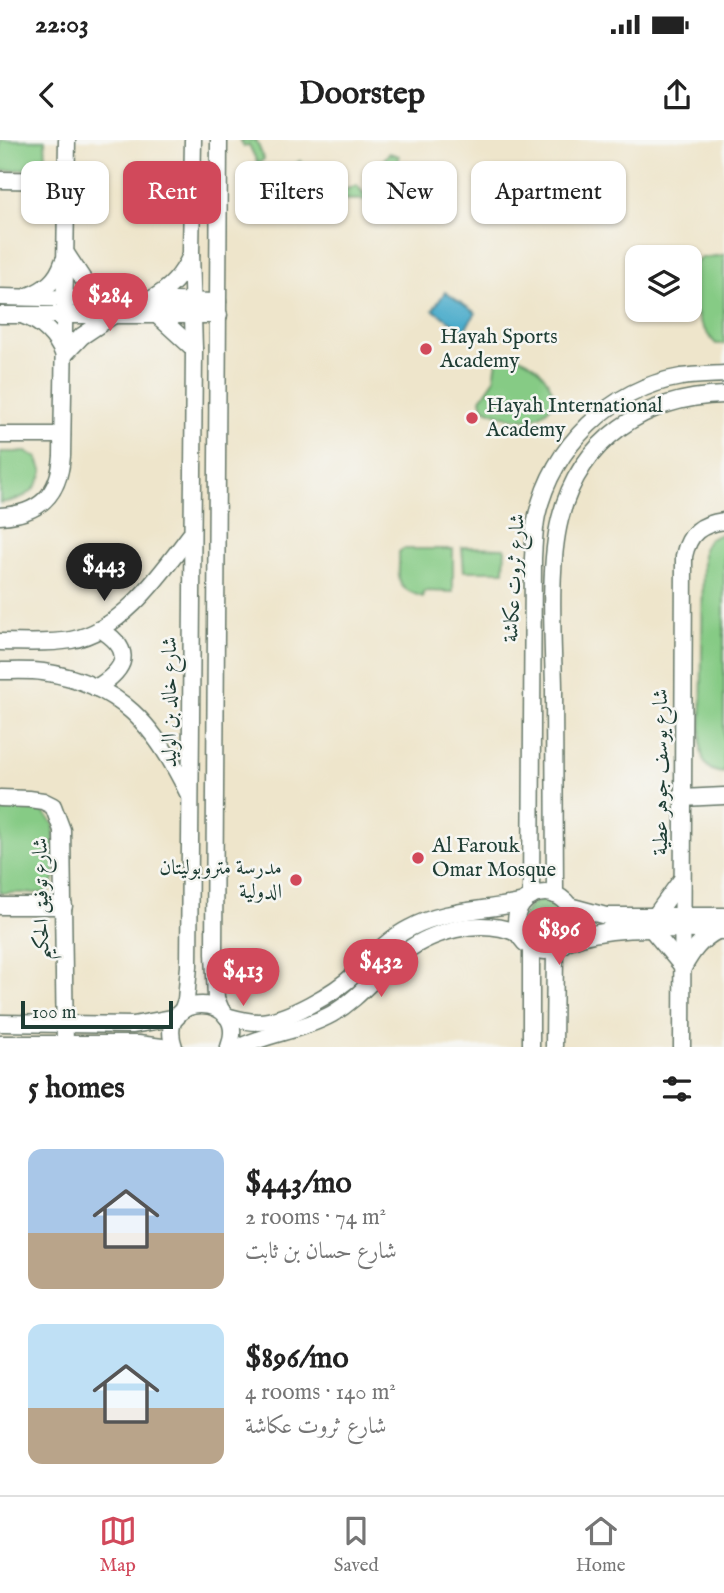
<!DOCTYPE html>
<meta charset="utf-8">
<style>
:root{--surface:#fff;--page:#f6f6f6;--text:#222;--muted:#767676;--line:#e0e0e0;--accent:#d1495b}
body{margin:0;font-family:"IM FELL English",Amiri,serif;background:var(--page);color:var(--text);height:100vh;display:flex;flex-direction:column;font-size:26px;white-space:nowrap}
*{box-sizing:border-box;margin:0}
p{font-size:23px;color:var(--muted)}
.icon{flex:none;width:38px;height:38px;fill:none;stroke:currentColor;stroke-width:2;stroke-linecap:round;stroke-linejoin:round}
.map{position:relative;height:907px;overflow:hidden}
.panel{display:flex;flex-direction:column;background:var(--surface);flex:1}
.panel>*{flex:none}
.top-card{position:absolute;left:21px;top:21px;width:682px;height:63px;display:flex;gap:14px}
.controls{position:absolute;left:625px;top:105px;display:grid;gap:14px}
.controls a{display:grid;place-items:center;width:77px;height:77px;border-radius:14px;background:var(--surface);box-shadow:0 2px 5px #0004;font-size:35px}
.scale{position:absolute;left:21px;bottom:18px;width:152px;box-sizing:border-box;padding-left:7px;border:4px solid #1f3d34;border-top:0;font-size:19px;line-height:24px;white-space:nowrap;color:#1f3d34;-webkit-text-stroke:5px #f6f6f2;paint-order:stroke}
.price{position:absolute;translate:-50% -60px;padding:0 16px;border-radius:24px;background:var(--accent);color:#fff;font-size:23px;line-height:46px;filter:drop-shadow(0 2px 4px #0008)}
.price::after{content:'';position:absolute;left:50%;top:42px;width:21px;height:16px;margin-left:-10px;background:inherit;clip-path:polygon(0 0,100% 0,50% 100%)}
.price.active{background:#222;color:#fff}
ul{padding:0;list-style:none}
li{display:flex;align-items:center;gap:21px;height:175px;padding:0 28px}
li span{display:grid;place-items:center;flex:none;width:196px;height:140px;border-radius:14px;color:#555}
li>.icon{margin-inline-start:auto}
span .icon{width:84px;height:84px;fill:#fffc;stroke-width:1}
li b{font-size:30px}
h2{display:flex;justify-content:space-between;align-items:center;height:84px;padding:0 28px;font-size:30px}
.pill{padding:0 24px;border-radius:14px;background:var(--surface);box-shadow:0 2px 5px #0004;font-size:24px;line-height:63px}
.pill.active{background:var(--accent);color:#fff}
.status{display:flex;justify-content:space-between;align-items:center;height:49px;padding:0 35px;background:var(--surface);direction:ltr}
.status svg{height:19px;fill:currentColor}
header{display:flex;justify-content:space-between;align-items:center;height:91px;padding:0 28px;background:var(--surface);font-size:32px;font-weight:700}
.tabs{display:flex;justify-content:space-around;align-items:center;height:98px;border-top:2px solid var(--line);background:var(--surface);font-size:19px;color:var(--muted)}
.tabs a{display:grid;justify-items:center;gap:4px}
.tabs .active{color:var(--accent)}
.map>svg:first-child{display:block}
.green{fill:#86cb85;stroke:#52845c;stroke-width:2}
.water{fill:#4caccb;stroke:#367480;stroke-width:2}
.lines{fill:none;stroke-linecap:round;stroke-linejoin:round}
.minor-casing{stroke:#677869;stroke-width:19}
.minor{stroke:#fff;stroke-width:16}
.poi-dot{fill:#d1495b;stroke:#f6f6f2;stroke-width:2.5}
.labels{text-anchor:middle;dominant-baseline:central;stroke-width:5;stroke-linejoin:round;paint-order:stroke}
.poi-label{font-size:21px;fill:#1f3d34;stroke:#f6f6f2;text-anchor:start}
.street-label{font-size:21px;fill:#1f3d34;stroke:#f6f6f2}
</style>
<div class="status"><b>22:03</b><svg viewBox="0 0 49 12"><path d="M0 12V9h3v3zM5 12V6h3v6zM10 12V3h3v9zM15 12V0h3v12zM26 1h20v11H26zM47 4h2v5h-2z"/></svg></div>
<header><svg class="icon" aria-label="back" viewBox="0 0 24 24"><path d="M15 5l-7 7 7 7"/></svg>Doorstep<svg class="icon" aria-label="share" viewBox="0 0 24 24"><path d="M12 15V3M7 8l5-5 5 5M5 13v7h14v-7"/></svg></header>
<div class="map">
<svg width="724" height="907" viewBox="0 0 724 907">
<rect width="100%" height="100%" fill="#f6f6f2"/>
<filter id="ink" filterUnits="userSpaceOnUse"><feTurbulence type="fractalNoise" baseFrequency=".0143" numOctaves="2"/><feDisplacementMap in="SourceGraphic" scale="14" xChannelSelector="R" yChannelSelector="G"/><feConvolveMatrix kernelMatrix="1 2 1 2 8 2 1 2 1" color-interpolation-filters="sRGB"/></filter>
<filter id="wash" filterUnits="userSpaceOnUse"><feTurbulence type="fractalNoise" baseFrequency=".00686" numOctaves="4" result="noise"/><feDisplacementMap in="SourceGraphic" scale="28" xChannelSelector="R" yChannelSelector="G"/><feGaussianBlur stdDeviation="1.57" result="paint"/><feColorMatrix in="noise" values="0 0 0 0 0 0 0 0 0 0 0 0 0 0 0 0 0 1.4 0 .05"/><feComposite in="paint" operator="in"/></filter>
<g filter="url(#wash)">
<rect width="100%" height="100%" fill="#eee5cb"/>
<g class="green">
<path d="M0,0H45L46,20L42,28L0,31Z"/>
<path d="M240,0H256L264,19L258,24L249,5L244,7Z"/>
<path d="M389,13L399,16V60L260,59C260,46 257,32 271,26C294,48 326,59 357,45L364,54L383,40L376,30Z"/>
<path d="M300,21L307,31L296,39L285,32Z"/>
<path d="M724,115V204H716C696,184 689,156 690,128L701,118Z"/>
<path d="M506,215C531,215 551,238 555,261C535,289 510,279 483,268L481,259L494,240L497,220Z"/>
<path d="M0,312H26L37,317L43,332C36,354 21,360 0,363Z"/>
<path d="M724,393V633C708,632 703,624 701,609L703,409L709,399Z"/>
<path d="M462,407L505,408L504,431H464Z"/>
<path d="M403,409H453V452L424,451L423,457C392,447 400,441 399,412Z"/>
<path d="M0,666H38L54,684L55,737L49,751L41,753H0Z"/>
<circle cx="545" cy="782" r="22"/>
</g>
<path class="water" d="M445,152L476,173L464,190L433,170Z"/>
</g>
<g filter="url(#ink)">
<g class="lines">
<g class="minor-casing">
<g id="minor">
<path d="M219,0L214,813L216,858L221,870"/>
<path d="M0,40L66,41"/>
<path d="M67,115L86,144L105,159"/>
<path d="M28,156C46,149 57,140 63,122"/>
<path d="M0,157L218,162"/>
<path d="M150,160C170,149 182,136 191,115"/>
<path d="M0,175H219"/>
<path d="M24,176C44,183 56,196 64,215L82,196L112,176"/>
<path d="M158,176L194,209"/>
<path d="M0,295H62"/>
<path d="M0,376C40,374 59,355 62,316L67,0"/>
<path d="M0,502C23,502 48,504 71,500C122,491 162,432 191,394"/>
<path d="M0,531C14,531 29,530 43,532C120,543 156,587 188,653"/>
<path d="M96,548C126,529 135,511 100,489"/>
<path d="M0,658L29,659L43,661L53,666L62,690L65,907"/>
<path d="M682,658L724,656"/>
<circle cx="545" cy="782" r="29"/>
<path d="M555,755C555,686 554,617 554,548C553,498 548,427 560,379C580,299 645,257 724,255"/>
<path d="M531,757L533,418C534,403 534,389 537,375C553,306 611,249 681,237C695,235 710,235 724,234"/>
<path d="M0,766H64"/>
<path d="M569,766L606,776H724"/>
<path d="M655,776L682,739"/>
<path d="M652,790L682,826"/>
<path d="M566,802C613,783 674,790 724,791"/>
<path d="M531,808V907"/>
<path d="M683,828C692,812 700,800 717,791"/>
<path d="M182,871L186,860L189,826L194,209L191,112L193,0"/>
<path d="M226,876C237,879 247,882 258,882C286,882 336,852 356,833C373,816 388,799 410,788C445,769 485,771 524,762"/>
<path d="M0,883L133,885L177,877"/>
<path d="M0,904H138L162,907"/>
<path d="M174,907C154,850 250,852 229,907"/>
<path d="M240,907C270,893 303,890 332,874C358,859 375,836 397,818C429,791 480,776 519,794"/>
<path d="M554,907L555,810"/>
<path d="M682,907L684,416C689,393 701,384 724,381"/>
</g>
</g>
<use href="#minor" class="minor"/>
</g>
</g>
<g class="poi-dot">
<circle cx="426" cy="209" r="7"/>
<circle cx="472" cy="278" r="7"/>
<circle cx="418" cy="718" r="7"/>
<circle cx="296" cy="740" r="7"/>
</g>
<g class="labels">
<g class="poi-label">
<text x="440" y="197">Hayah Sports<tspan x="440" dy="24">Academy</tspan></text>
<text x="486" y="266">Hayah International<tspan x="486" dy="24">Academy</tspan></text>
<text x="432" y="706">Al Farouk<tspan x="432" dy="24">Omar Mosque</tspan></text>
<text x="282" y="728" text-anchor="end">مدرسة متروبوليتان<tspan x="282" dy="24">الدولية</tspan></text>
</g>
<g class="street-label">
<text transform="translate(515 438) rotate(-87)">شارع ثروت عكاشة</text>
<text transform="translate(170 562) rotate(-90)">شارع خالد بن الوليد</text>
<text transform="translate(661 632) rotate(-90)">شارع يوسف جوهر عطية</text>
<text transform="translate(42 759) rotate(-91)">شارع توفيق الحكيم</text>
</g>
</g>
</svg>
<div class="controls">
<a><svg class="icon" aria-label="layers" viewBox="0 0 24 24"><path d="M12 4l9 5-9 5-9-5zM3 14l9 5 9-5"/></svg></a>
</div>
<div class="scale">100 m</div>
<b class="price" style="left:110px;top:193px">$284</b>
<b class="price active" style="left:104px;top:463px">$443</b>
<b class="price" style="left:559px;top:827px">$896</b>
<b class="price" style="left:381px;top:859px">$432</b>
<b class="price" style="left:243px;top:868px">$413</b>
<div class="top-card">
<a class="pill">Buy</a>
<a class="pill active">Rent</a>
<a class="pill">Filters</a>
<a class="pill">New</a>
<a class="pill">Apartment</a>
</div>
</div>
<section class="panel">
<h2>5 homes<svg class="icon" aria-label="filters" viewBox="0 0 24 24"><path d="M4 7h16M4 17h16"/><circle cx="9" cy="7" r="2"/><circle cx="15" cy="17" r="2"/></svg></h2>
<ul>
<li><span style="background:linear-gradient(#a9c7e8 60%,#b9a48a 0)"><svg class="icon" aria-label="home" viewBox="0 0 24 24"><path d="M3 11l9-7 9 7M6 9v11h12V9"/></svg></span><div><b>$443/mo</b><p>2 rooms · 74 m²</p><p>شارع حسان بن ثابت</p></div></li>
<li><span style="background:linear-gradient(#bfe0f5 60%,#b9a48a 0)"><svg class="icon" aria-label="home" viewBox="0 0 24 24"><path d="M3 11l9-7 9 7M6 9v11h12V9"/></svg></span><div><b>$896/mo</b><p>4 rooms · 140 m²</p><p>شارع ثروت عكاشة</p></div></li>
</ul>
</section>
<nav class="tabs">
<a class="active"><svg class="icon" aria-label="map" viewBox="0 0 24 24"><path d="M3 6l6-2 6 2 6-2v14l-6 2-6-2-6 2zM9 4v14M15 6v14"/></svg>Map</a>
<a><svg class="icon" aria-label="saved" viewBox="0 0 24 24"><path d="M7 4h10v16l-5-4-5 4z"/></svg>Saved</a>
<a><svg class="icon" aria-label="home" viewBox="0 0 24 24"><path d="M3 11l9-7 9 7M6 9v11h12V9"/></svg>Home</a>
</nav>
